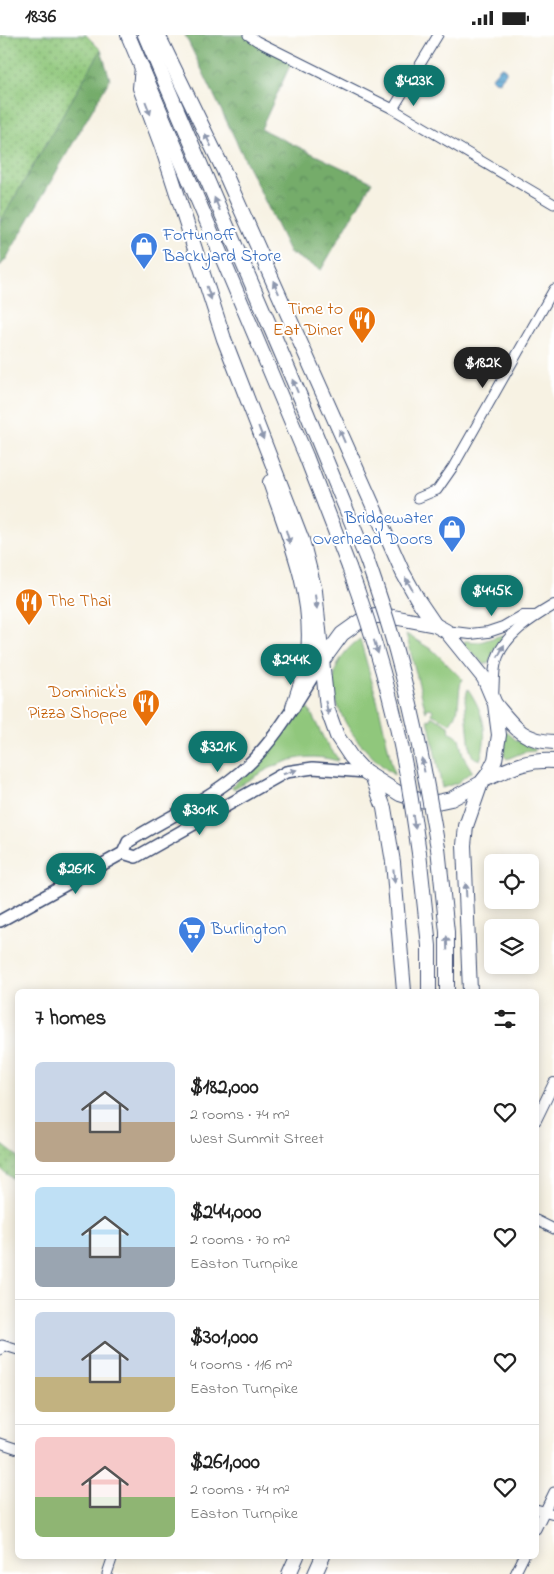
<!DOCTYPE html>
<meta charset="utf-8">
<style>
:root{--surface:#fff;--page:#f2f2f2;--text:#222;--muted:#767676;--line:#e0e0e0;--accent:#0f766e}
body{margin:0;font-family:"Indie Flower",sans-serif;background:var(--page);color:var(--text);height:100vh;display:flex;flex-direction:column;font-size:19px;white-space:nowrap}
*{box-sizing:border-box;margin:0}
p{font-size:16px;color:var(--muted)}
.icon{flex:none;width:28px;height:28px;fill:none;stroke:currentColor;stroke-width:2;stroke-linecap:round;stroke-linejoin:round}
.map{position:relative;flex:1;overflow:hidden}
.details{position:absolute;left:15px;top:954px;width:524px;height:570px;display:flex;flex-direction:column;background:var(--surface);border-radius:8px;box-shadow:0 2px 12px #0003}
.details>*{flex:none}
.fabs{position:absolute;left:484px;top:819px;display:grid;gap:10px}
.fabs a{display:grid;place-items:center;width:55px;height:55px;border-radius:8px;background:var(--surface);box-shadow:0 2px 12px #0003;font-size:25px}
.price{position:absolute;translate:-50% -42px;padding:0 11px;border-radius:18px;background:var(--accent);color:#fff;font-size:16px;line-height:32px;filter:drop-shadow(0 1px 2px #0008)}
.price::after{content:'';position:absolute;left:50%;top:30px;width:15px;height:11px;margin-left:-8px;background:inherit;clip-path:polygon(0 0,100% 0,50% 100%)}
.price.current{background:#222;color:#fff}
ul{padding:0;list-style:none}
li{display:flex;align-items:center;gap:15px;height:125px;padding:0 20px}
li+li{border-top:1px solid var(--line)}
li span{display:grid;place-items:center;flex:none;width:140px;height:100px;border-radius:8px;color:#555}
li>.icon{margin-inline-start:auto}
span .icon{width:60px;height:60px;fill:#fffc;stroke-width:1}
li b{font-size:21px}
h2{display:flex;justify-content:space-between;align-items:center;height:60px;padding:0 20px;font-size:21px}
.status{display:flex;justify-content:space-between;align-items:center;height:35px;padding:0 25px;background:var(--surface);direction:ltr}
.status svg{height:14px;fill:currentColor}
.map>svg:first-child{display:block}
.grass{fill:#90c77b;stroke:#567b6c}
.forest{fill:url(#forest-crowns);stroke:#486e64}
.park{fill:url(#park-dots);stroke:#567b6c}
.water{fill:url(#water-rules);stroke:#396896}
.lines{fill:none;stroke-linecap:round;stroke-linejoin:round}
.minor-casing{stroke:#3c4c72;stroke-width:11}
.tertiary-casing{stroke:#3c4c72;stroke-width:12}
.secondary-casing{stroke:#3c4c72;stroke-width:14}
.trunk-casing{stroke:#3c4c72;stroke-width:16}
.minor{stroke:#fff;stroke-width:9}
.tertiary{stroke:#fff;stroke-width:10}
.secondary{stroke:#fff;stroke-width:11}
.trunk{stroke:#fff;stroke-width:14}
.trunk-bridge-casing{stroke:#3c4c72;stroke-width:16;stroke-linecap:butt}
.trunk-bridge{stroke:#fff;stroke-width:14}
.oneway{fill:#8d97ae}
.labels{text-anchor:middle;dominant-baseline:central;stroke-width:4;stroke-linejoin:round;paint-order:stroke}
.shop-label{font-size:18px;fill:#366cbe;stroke:#fff;text-anchor:start}
.food-label{font-size:18px;fill:#c56008;stroke:#fff;text-anchor:end}
</style>
<div class="status"><b>18:36</b><svg viewBox="0 0 49 12"><path d="M0 12V9h3v3zM5 12V6h3v6zM10 12V3h3v9zM15 12V0h3v12zM26 1h20v11H26zM47 4h2v5h-2z"/></svg></div>
<div class="map">
<svg width="554" height="1539" viewBox="0 0 554 1539">
<defs>
<pattern id="forest-crowns" width="20" height="18" patternUnits="userSpaceOnUse" patternTransform="scale(1.25)"><rect width="20" height="18" fill="#74ac6b"/><path d="M2 6a3 3 0 1 1 6 0M12 15a3 3 0 1 1 6 0" fill="none" stroke="#5e8c5b"/></pattern>
<pattern id="park-dots" width="8" height="8" patternUnits="userSpaceOnUse" patternTransform="scale(1.25)"><rect width="8" height="8" fill="#90c77b"/><path d="M2 2h.1M6 6h.1" fill="none" stroke="#75a268" stroke-width="1.8" stroke-linecap="round"/></pattern>
<pattern id="water-rules" width="6" height="5" patternUnits="userSpaceOnUse" patternTransform="scale(1.25)"><rect width="6" height="5" fill="#57a2cf"/><path d="M0 2.5h6" fill="none" stroke="#4784ab"/></pattern>
</defs>
<rect width="100%" height="100%" fill="#fff"/>
<filter id="ink" filterUnits="userSpaceOnUse"><feTurbulence type="fractalNoise" baseFrequency=".02" numOctaves="2"/><feDisplacementMap in="SourceGraphic" scale="10" xChannelSelector="R" yChannelSelector="G"/><feConvolveMatrix kernelMatrix="1 2 1 2 8 2 1 2 1" color-interpolation-filters="sRGB"/></filter>
<filter id="wash" filterUnits="userSpaceOnUse"><feTurbulence type="fractalNoise" baseFrequency=".0096" numOctaves="4" result="noise"/><feDisplacementMap in="SourceGraphic" scale="20" xChannelSelector="R" yChannelSelector="G"/><feGaussianBlur stdDeviation="1.12" result="paint"/><feColorMatrix in="noise" values="0 0 0 0 0 0 0 0 0 0 0 0 0 0 0 0 0 1.4 0 .05"/><feComposite in="paint" operator="in"/></filter>
<g filter="url(#wash)">
<rect width="100%" height="100%" fill="#f7f2e3"/>
<g class="grass">
<path d="M406,599L434,616L462,644C457,657 461,679 452,685L451,689L432,679L433,676L431,673L427,674L426,677Z"/>
<path d="M502,600L503,602L494,614L489,628L484,629L463,609L465,606L480,607Z"/>
<path d="M360,604L379,672L394,740C353,711 302,644 360,604Z"/>
<path d="M468,654C484,678 489,698 480,725L473,722L470,715L465,664Z"/>
<path d="M304,673L309,674L324,704L338,724L337,726C295,713 267,735 233,754L231,752L261,725Z"/>
<path d="M432,681L449,691L450,698L459,703L463,721L472,736L457,748L442,753L428,684L431,685Z"/>
<path d="M507,697L516,705L535,714V716L524,717L507,724L504,721V699Z"/>
</g>
<g class="forest">
<path d="M185,0H247L293,24L261,94L372,147L321,235L290,218Z"/>
<path d="M101,15L110,44L6,224L0,231V187Z"/>
</g>
<g class="park">
<path d="M0,0H86L101,15L0,187Z"/>
<path d="M0,1108L17,1121V1147L0,1134Z"/>
</g>
<path class="water" d="M501,32H503L506,35V38L501,44L500,47L494,46L491,43Z"/>
</g>
<g filter="url(#ink)">
<g class="lines">
<g class="minor-casing">
<g id="minor">
<path d="M248,0L257,6L393,74L554,169"/>
<path d="M393,74L438,0"/>
<path d="M418,463L437,455L453,432L554,254"/>
<path d="M536,1185L554,1194"/>
<path d="M0,1315L2,1310L18,1315"/>
<path d="M0,1408L18,1414"/>
<path d="M536,1474L554,1479"/>
<path d="M536,1494L554,1457"/>
<path d="M107,1539L113,1521"/>
<path d="M515,1539L524,1521"/>
</g>
</g>
<g class="tertiary-casing">
<g id="tertiary">
<path d="M446,596L470,599L488,597L503,592L522,581H535"/>
<path d="M493,662C494,651 493,638 496,627C503,600 532,583 554,570"/>
<path d="M536,1085L554,1048"/>
</g>
</g>
<g class="secondary-casing">
<g id="secondary">
<path d="M123,818L136,822L286,737L313,733L365,737"/>
<path d="M0,886L123,818L128,807C164,784 206,766 239,738C275,708 298,664 323,625"/>
</g>
</g>
<g class="trunk-casing">
<g id="trunk">
<path d="M128,0L306,421L349,532"/>
<path d="M145,0L302,366L367,525"/>
<path d="M158,0L223,134L403,538L418,565L435,590"/>
<path d="M142,32L140,53L162,112L224,304L302,505L315,556L327,673L337,701L351,722L365,737L400,759L419,765L437,767L451,764L481,748L488,739L495,725L499,700L495,669L484,643L446,596L435,590L409,585L388,581H375L363,584L342,599L323,625"/>
<path d="M270,447C288,500 314,559 308,617C306,636 299,654 293,672"/>
<path d="M496,670C514,692 523,706 554,707"/>
<path d="M373,743L384,773L393,827L404,956"/>
<path d="M484,745C509,734 526,724 554,726"/>
<path d="M438,813L447,897V956"/>
<path d="M419,818L429,911V956"/>
<path d="M470,956L464,810L466,791L481,748"/>
<path d="M289,1539L297,1521"/>
<path d="M315,1539L323,1521"/>
</g>
</g>
<use href="#minor" class="minor"/>
<use href="#tertiary" class="tertiary"/>
<use href="#secondary" class="secondary"/>
<use href="#trunk" class="trunk"/>
<g class="trunk-bridge-casing">
<g id="trunk-bridge">
<path d="M367,525C379,559 390,592 399,627C416,688 427,750 438,813"/>
<path d="M349,532C373,598 393,666 406,735C411,762 415,790 419,818"/>
</g>
</g>
<use href="#trunk-bridge" class="trunk-bridge"/>
</g>
<defs><path id="oneway-solid" d="M-6-.8H1V-3.2L6.5 0L1 3.2V.8H-6Z" transform="scale(1.25)"/></defs>
<g class="oneway">
<use href="#oneway-solid" transform="translate(148 73) rotate(69)"/>
<use href="#oneway-solid" transform="translate(208 105) rotate(-116)"/>
<use href="#oneway-solid" transform="translate(217 169) rotate(-113)"/>
<use href="#oneway-solid" transform="translate(276 252) rotate(-114)"/>
<use href="#oneway-solid" transform="translate(209 258) rotate(71)"/>
<use href="#oneway-solid" transform="translate(295 351) rotate(-113)"/>
<use href="#oneway-solid" transform="translate(261 398) rotate(69)"/>
<use href="#oneway-solid" transform="translate(342 401) rotate(-113)"/>
<use href="#oneway-solid" transform="translate(288 502) rotate(73)"/>
<use href="#oneway-solid" transform="translate(409 549) rotate(-119)"/>
<use href="#oneway-solid" transform="translate(316 567) rotate(82)"/>
<use href="#oneway-solid" transform="translate(376 612) rotate(73)"/>
<use href="#oneway-solid" transform="translate(501 616) rotate(-62)"/>
<use href="#oneway-solid" transform="translate(327 673) rotate(77)"/>
<use href="#oneway-solid" transform="translate(423 730) rotate(-102)"/>
<use href="#oneway-solid" transform="translate(290 737) rotate(-18)"/>
<use href="#oneway-solid" transform="translate(414 787) rotate(81)"/>
<use href="#oneway-solid" transform="translate(394 841) rotate(85)"/>
<use href="#oneway-solid" transform="translate(466 855) rotate(-93)"/>
<use href="#oneway-solid" transform="translate(447 908) rotate(-92)"/>
</g>
</g>
<defs>
<g id="shop-pin" transform="scale(1.4375)"><path d="M0 17L-7.5 6A9.5 9.5 0 1 1 7.5 6Z" fill="#3f7fe0" stroke="#fff"/><path d="M-5-2.5h2.3a2.7 3.5 0 0 1 5.4 0H5L5.5 6h-11ZM-1.5-2.5h3a1.5 2.3 0 0 0-3 0Z" fill="#fff"/></g>
<g id="restaurant-pin" transform="scale(1.4375)"><path d="M0 17L-7.5 6A9.5 9.5 0 1 1 7.5 6Z" fill="#e8710a" stroke="#fff"/><path d="M-5-6h1v4h1v-4h1v4h1v-4h1v5L-1.5 .5V6h-2V.5L-5-1ZM5-6V6H3V1.5H1.5Q1.5-4 5-6Z" fill="#fff"/></g>
<g id="supermarket-pin" transform="scale(1.4375)"><path d="M0 17L-7.5 6A9.5 9.5 0 1 1 7.5 6Z" fill="#3f7fe0" stroke="#fff"/><path d="M-6-5.5h2.5l.6 2H6L4.5 2H-2.5L-4.4-4H-6ZM-1.5 3.2a1.3 1.3 0 1 0 .1 0ZM3 3.2a1.3 1.3 0 1 0 .1 0Z" fill="#fff"/></g>
</defs>
<g fill-rule="evenodd">
<use href="#shop-pin" x="144" y="211"/>
<use href="#restaurant-pin" x="362" y="285"/>
<use href="#shop-pin" x="452" y="494"/>
<use href="#restaurant-pin" x="29" y="567"/>
<use href="#restaurant-pin" x="146" y="668"/>
<use href="#supermarket-pin" x="192" y="895"/>
</g>
<g class="labels">
<g class="shop-label">
<text x="163" y="201">Fortunoff<tspan x="163" dy="21">Backyard Store</tspan></text>
<text x="433" y="484" text-anchor="end">Bridgewater<tspan x="433" dy="21">Overhead Doors</tspan></text>
<text x="211" y="895">Burlington</text>
</g>
<g class="food-label">
<text x="343" y="275">Time to<tspan x="343" dy="21">Eat Diner</tspan></text>
<text x="48" y="567" text-anchor="start">The Thai</text>
<text x="127" y="658">Dominick's<tspan x="127" dy="21">Pizza Shoppe</tspan></text>
</g>
</g>
</svg>
<div class="fabs">
<a><svg class="icon" aria-label="locate" viewBox="0 0 24 24"><circle cx="12" cy="12" r="6"/><path d="M12 2v4M12 18v4M2 12h4M18 12h4"/></svg></a>
<a><svg class="icon" aria-label="layers" viewBox="0 0 24 24"><path d="M12 4l9 5-9 5-9-5zM3 14l9 5 9-5"/></svg></a>
</div>
<b class="price" style="left:414px;top:72px">$423K</b>
<b class="price current" style="left:483px;top:354px">$182K</b>
<b class="price" style="left:492px;top:582px">$445K</b>
<b class="price" style="left:291px;top:651px">$244K</b>
<b class="price" style="left:218px;top:738px">$321K</b>
<b class="price" style="left:200px;top:801px">$301K</b>
<b class="price" style="left:76px;top:860px">$261K</b>
<section class="details">
<h2>7 homes<svg class="icon" aria-label="filters" viewBox="0 0 24 24"><path d="M4 7h16M4 17h16"/><circle cx="9" cy="7" r="2"/><circle cx="15" cy="17" r="2"/></svg></h2>
<ul>
<li><span style="background:linear-gradient(#c9d6e8 60%,#b9a48a 0)"><svg class="icon" aria-label="home" viewBox="0 0 24 24"><path d="M3 11l9-7 9 7M6 9v11h12V9"/></svg></span><div><b>$182,000</b><p>2 rooms · 74 m²</p><p>West Summit Street</p></div><svg class="icon" aria-label="heart" viewBox="0 0 24 24"><path d="M12 20l-8-8c-3-5 5-10 8-4 3-6 11-1 8 4z"/></svg></li>
<li><span style="background:linear-gradient(#bfe0f5 60%,#9aa5b1 0)"><svg class="icon" aria-label="home" viewBox="0 0 24 24"><path d="M3 11l9-7 9 7M6 9v11h12V9"/></svg></span><div><b>$244,000</b><p>2 rooms · 70 m²</p><p>Easton Turnpike</p></div><svg class="icon" aria-label="heart" viewBox="0 0 24 24"><path d="M12 20l-8-8c-3-5 5-10 8-4 3-6 11-1 8 4z"/></svg></li>
<li><span style="background:linear-gradient(#c9d6e8 65%,#c2b280 0)"><svg class="icon" aria-label="home" viewBox="0 0 24 24"><path d="M3 11l9-7 9 7M6 9v11h12V9"/></svg></span><div><b>$301,000</b><p>4 rooms · 116 m²</p><p>Easton Turnpike</p></div><svg class="icon" aria-label="heart" viewBox="0 0 24 24"><path d="M12 20l-8-8c-3-5 5-10 8-4 3-6 11-1 8 4z"/></svg></li>
<li><span style="background:linear-gradient(#f6c9c9 60%,#8fb573 0)"><svg class="icon" aria-label="home" viewBox="0 0 24 24"><path d="M3 11l9-7 9 7M6 9v11h12V9"/></svg></span><div><b>$261,000</b><p>2 rooms · 74 m²</p><p>Easton Turnpike</p></div><svg class="icon" aria-label="heart" viewBox="0 0 24 24"><path d="M12 20l-8-8c-3-5 5-10 8-4 3-6 11-1 8 4z"/></svg></li>
</ul>
</section>
</div>
